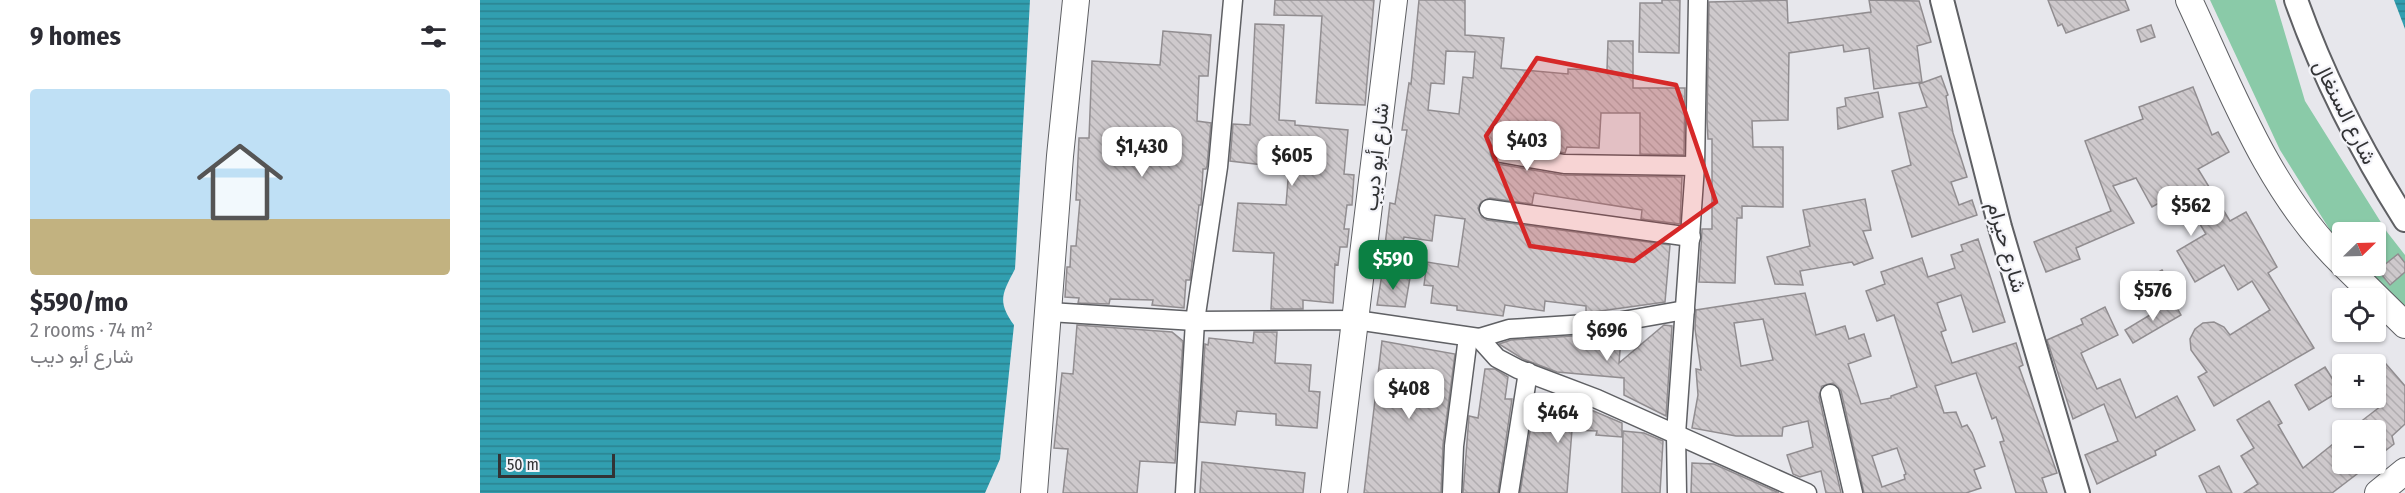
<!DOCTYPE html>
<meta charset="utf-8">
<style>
:root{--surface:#fff;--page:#f2f2f3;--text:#2b2b33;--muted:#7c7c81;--accent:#0b8043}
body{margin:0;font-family:"Fira Sans Condensed",Vazirmatn,sans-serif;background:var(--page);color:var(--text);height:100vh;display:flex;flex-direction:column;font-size:22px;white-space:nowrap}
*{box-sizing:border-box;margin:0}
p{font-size:20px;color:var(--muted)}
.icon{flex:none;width:33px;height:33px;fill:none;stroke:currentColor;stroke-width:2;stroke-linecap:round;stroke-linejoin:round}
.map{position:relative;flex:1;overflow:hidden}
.panel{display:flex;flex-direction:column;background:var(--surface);width:480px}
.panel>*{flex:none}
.needle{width:39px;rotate:67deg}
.controls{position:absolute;left:1852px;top:222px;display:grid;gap:12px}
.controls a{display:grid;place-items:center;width:54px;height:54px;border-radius:6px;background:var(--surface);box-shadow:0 2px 4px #0004;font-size:30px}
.scale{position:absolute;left:18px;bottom:15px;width:117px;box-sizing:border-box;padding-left:6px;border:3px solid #323335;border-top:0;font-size:16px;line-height:21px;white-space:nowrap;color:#323335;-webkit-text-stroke:4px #f4f4f9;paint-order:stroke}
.price{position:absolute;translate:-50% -51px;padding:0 14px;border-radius:12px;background:#fff;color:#222;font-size:20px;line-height:39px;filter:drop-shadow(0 2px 3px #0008)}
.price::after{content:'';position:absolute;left:50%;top:36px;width:18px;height:14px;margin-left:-9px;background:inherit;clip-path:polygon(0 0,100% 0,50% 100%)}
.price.selected{background:var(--accent);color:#fff}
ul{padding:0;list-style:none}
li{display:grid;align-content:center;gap:12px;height:318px;padding:0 30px}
li span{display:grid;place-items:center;height:186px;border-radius:6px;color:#555}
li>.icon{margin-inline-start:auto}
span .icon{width:108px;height:108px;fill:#fffc;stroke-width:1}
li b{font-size:26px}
h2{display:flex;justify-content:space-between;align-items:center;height:72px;padding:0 30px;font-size:26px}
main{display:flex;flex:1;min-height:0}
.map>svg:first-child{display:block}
.grass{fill:#8acaa8}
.water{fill:url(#water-rules)}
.building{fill:url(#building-back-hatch);stroke:#918d90;stroke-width:1.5;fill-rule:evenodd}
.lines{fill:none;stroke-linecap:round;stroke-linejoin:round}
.minor-casing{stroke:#5f6064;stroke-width:21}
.tertiary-casing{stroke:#5f6064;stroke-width:26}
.secondary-casing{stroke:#5f6064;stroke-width:28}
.minor{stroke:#fff;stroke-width:18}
.tertiary{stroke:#fff;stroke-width:22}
.secondary{stroke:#fff;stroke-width:26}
.marked{fill:#d62828;fill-opacity:0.2;stroke:#d62828;stroke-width:4.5;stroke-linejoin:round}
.labels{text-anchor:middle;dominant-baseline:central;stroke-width:4.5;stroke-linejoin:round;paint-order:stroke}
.street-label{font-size:21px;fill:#323335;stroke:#f4f4f9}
</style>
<main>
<section class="panel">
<h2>9 homes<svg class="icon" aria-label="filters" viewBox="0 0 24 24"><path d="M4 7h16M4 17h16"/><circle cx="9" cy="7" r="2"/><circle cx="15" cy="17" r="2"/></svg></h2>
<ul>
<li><span style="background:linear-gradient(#bfe0f5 70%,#c2b280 0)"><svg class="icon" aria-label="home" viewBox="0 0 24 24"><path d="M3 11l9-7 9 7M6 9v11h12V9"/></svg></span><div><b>$590/mo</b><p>2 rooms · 74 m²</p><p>شارع أبو ديب</p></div></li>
</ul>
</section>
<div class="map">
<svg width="1925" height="493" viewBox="0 0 1925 493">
<defs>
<pattern id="water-rules" width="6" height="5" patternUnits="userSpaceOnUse" patternTransform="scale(1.5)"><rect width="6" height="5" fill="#319fb0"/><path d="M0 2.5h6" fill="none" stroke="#2a8290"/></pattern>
<pattern id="building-back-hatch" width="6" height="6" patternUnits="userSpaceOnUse" patternTransform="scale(1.5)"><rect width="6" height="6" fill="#cec9cc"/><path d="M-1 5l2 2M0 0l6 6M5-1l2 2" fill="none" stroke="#b1adb0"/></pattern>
</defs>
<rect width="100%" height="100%" fill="#e7e7ec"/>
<path class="grass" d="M1730,0H1795L1825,101L1907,232L1925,255V313L1877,266H1896V232H1863V251L1800,150Z"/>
<g class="water">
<path d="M0,0H550L535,269C522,294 517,301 534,325L520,459L505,493H0Z"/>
<path d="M1914,0H1925V29Z"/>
</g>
<g class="building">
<path d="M795,0H894L885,105L836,103L842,16L794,15Z"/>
<path d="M939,0H985V35L1024,38L1021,68L1088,74V69L1127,70L1128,41H1153V88H1205L1204,155L1160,154V113H1121L1119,148L1087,147L1085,153L1022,142L1013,145L1010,152L1013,161L1018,164L1082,175L1202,177L1200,224L1161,219L1162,210L1054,193L1052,204L1010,198L1001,202L998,208L1002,217L1007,220L1190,245L1185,302L1106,313V306L1065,301L1064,311L1025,305L1023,316L977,310V306L951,303L953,286L944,285L947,262L978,267L985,219L955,215L952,241L924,237L922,247L905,245L910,203L915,204L927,130H922L929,83L931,84ZM966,51L995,52L993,78L983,77L979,114L948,110L951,83L964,84Z"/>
<path d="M1182,0H1200L1199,53L1159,52L1160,3H1182Z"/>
<path d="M1307,0L1308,23L1391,12L1389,0L1439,1L1451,42L1437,46L1442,82L1394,89L1389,48L1364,52L1363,45L1309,53L1308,120L1272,121L1273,147H1303V207L1262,206V218H1257L1255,283L1219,282L1222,229H1232V139H1228L1227,119L1229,2Z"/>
<path d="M1568,0H1645L1649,10L1586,33L1582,24L1578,26Z"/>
<path d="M775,24L804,25L799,120L815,121V125L868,130L864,174L874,175L872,205H867L864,229H869L867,247H860L858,265L855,264L853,303L823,300V309H791L794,253L753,251L758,203L806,205L809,168L750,161L753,124L770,125Z"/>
<path d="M1671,25L1675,37L1661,42L1657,30Z"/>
<path d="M683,31L731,35L728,76H719L717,121L731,123L727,166L726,169H723L721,205H719L710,280H706L704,308L672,305L673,300L630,299L629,304L598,303L599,298L585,297L587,267H590L591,246H596L600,200H596L599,138H609L612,61L680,65Z"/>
<path d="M1461,76L1468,95L1466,96L1473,133L1487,177L1471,182L1479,205L1492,200L1497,215L1432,237L1412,171L1431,165L1419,113L1447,107L1439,84Z"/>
<path d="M1713,87L1732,135L1738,132L1749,152L1718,169L1750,221L1766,212L1797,267L1788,273L1834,348L1734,406L1718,377L1727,372L1711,350L1710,339L1715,329L1723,323L1734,322L1744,327L1750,335L1790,310L1772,281L1758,290L1744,265L1715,282L1697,251L1726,234L1700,191L1672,207L1656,178L1633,186L1654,223L1596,248L1600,259L1566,272L1554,242L1631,211L1605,141L1663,119L1659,107Z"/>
<path d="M1398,92L1403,117L1358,129L1357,108L1366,106L1365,98Z"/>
<path d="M1385,199L1391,230L1383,231L1393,258L1374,265L1372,262L1320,271L1323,285L1295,284L1287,257L1330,246L1323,210Z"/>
<path d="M1498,239L1525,322L1493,332L1481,295L1457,303L1466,330L1461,332L1472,363L1536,343L1543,365L1539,367L1577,473L1562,478L1567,493H1536L1520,442L1524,441L1516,417L1512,419L1496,373L1455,386L1464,413L1476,412L1482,427L1487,425L1492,433L1505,466L1494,470L1501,488L1486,493H1384L1361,391L1353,383L1342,386L1339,397L1361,493H1346L1341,471L1320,477L1313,474L1307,455L1333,447L1328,421L1303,427L1302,436H1256L1212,428L1218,395L1216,369L1221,370L1215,329L1216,310L1325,293L1336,335L1365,326L1369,339L1384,334L1391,356L1368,364L1381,404L1411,398V396L1437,387L1414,315L1397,321L1386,291L1405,284L1401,272L1442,258L1448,277L1475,268L1471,255L1483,251L1481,245ZM1283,319L1293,360L1261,366L1254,323ZM1417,448L1426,474L1424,475L1425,479L1402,487L1392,456Z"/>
<path d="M1918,254L1925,263V272L1910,285L1898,270Z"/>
<path d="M1682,270L1698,297L1684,303L1671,276Z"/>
<path d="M902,274L930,278L925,307L897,305Z"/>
<path d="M1693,301L1701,315L1653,343L1645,330Z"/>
<path d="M1625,307L1638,335L1601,353L1617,389L1640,379L1656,418L1697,396L1715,430L1675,451L1676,455L1617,484L1605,455L1638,441L1624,404L1593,419L1567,340L1603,324L1601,319Z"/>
<path d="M597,325L692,332L703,341L695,463L660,461L657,493H583L588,449L574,448L582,373L593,374Z"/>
<path d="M1184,325L1192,326L1186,416L1144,395V378L1077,372L1043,359L1019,344L1031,340L1122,334V338L1141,339L1139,363Z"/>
<path d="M774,332H797L795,363L831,365L829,391L840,392L837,428L796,425V414L757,411L755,425L720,422L725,344L728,345L729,338L773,343Z"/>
<path d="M902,341L975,354L963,445L961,493H884Z"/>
<path d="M1906,364L1925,386V424L1912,436L1914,444L1896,458V430H1870L1901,406L1896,400V372Z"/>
<path d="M1845,367L1860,391L1829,410L1815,385Z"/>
<path d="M1005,369H1015L1028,377L1025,399H1032L1018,493H983L989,416L998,418Z"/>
<path d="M1055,401L1097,404L1142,423V437L1116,435L1117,431L1092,430L1087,493H1040Z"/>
<path d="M1789,401L1802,423L1798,425L1823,468L1863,436V464H1890L1852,493H1764L1778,484L1761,456L1774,448L1757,420Z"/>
<path d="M1143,431L1164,433L1183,441L1180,493H1142Z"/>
<path d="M722,462L825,473L823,493H720Z"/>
<path d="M1212,463L1234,464L1299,493H1211Z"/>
<path d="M1739,466L1752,493H1727L1719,476Z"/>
</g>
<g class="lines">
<g class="minor-casing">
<g id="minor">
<path d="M1021,153L1084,164L1215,166"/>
<path d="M1009,209L1211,237"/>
<path d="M569,312L715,321L876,320L999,338L1017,358L1038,369L1117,399L1327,493"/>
<path d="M999,338L1029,329L1137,322L1205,310"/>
<path d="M1350,394L1373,493"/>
<path d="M705,493L715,321L738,167L753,0"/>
<path d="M972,493L974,446L988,337"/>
<path d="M1029,493L1048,372"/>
<path d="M1197,493L1196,434L1215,166L1218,0"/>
</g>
</g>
<g class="tertiary-casing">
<g id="tertiary">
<path d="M1462,0L1520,227L1598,493"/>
<path d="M1816,0C1844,79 1880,149 1925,220"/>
</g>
</g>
<g class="secondary-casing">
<g id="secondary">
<path d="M1709,0C1752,92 1789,192 1863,264"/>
<path d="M1865,266L1925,325"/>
<path d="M554,493L580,156L596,0"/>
<path d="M854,493L914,0"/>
<path d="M1898,493L1925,471"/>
</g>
</g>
<use href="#minor" class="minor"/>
<use href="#tertiary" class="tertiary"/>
<use href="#secondary" class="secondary"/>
</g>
<path class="marked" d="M1057,58L1196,85L1236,202L1154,261L1050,246L1006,136Z"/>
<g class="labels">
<g class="street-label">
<text transform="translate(1865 112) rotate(63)">شارع السنغال</text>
<text transform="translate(896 157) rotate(-84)">شارع أبو ديب</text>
<text transform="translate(1527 247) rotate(74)">شارع حيرام</text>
</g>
</g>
</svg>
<div class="controls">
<a><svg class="needle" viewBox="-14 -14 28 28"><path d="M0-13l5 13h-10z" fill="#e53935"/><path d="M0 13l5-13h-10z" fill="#7c7c81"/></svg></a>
<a><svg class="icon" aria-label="locate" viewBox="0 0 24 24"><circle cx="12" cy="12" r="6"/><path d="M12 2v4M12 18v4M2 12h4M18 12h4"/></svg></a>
<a>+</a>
<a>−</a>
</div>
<div class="scale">50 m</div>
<b class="price" style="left:1047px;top:172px">$403</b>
<b class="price" style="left:662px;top:178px">$1,430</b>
<b class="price" style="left:812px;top:187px">$605</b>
<b class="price" style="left:1711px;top:237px">$562</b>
<b class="price selected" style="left:913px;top:291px">$590</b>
<b class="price" style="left:1673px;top:322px">$576</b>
<b class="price" style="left:1127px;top:362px">$696</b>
<b class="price" style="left:929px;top:420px">$408</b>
<b class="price" style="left:1078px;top:444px">$464</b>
</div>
</main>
